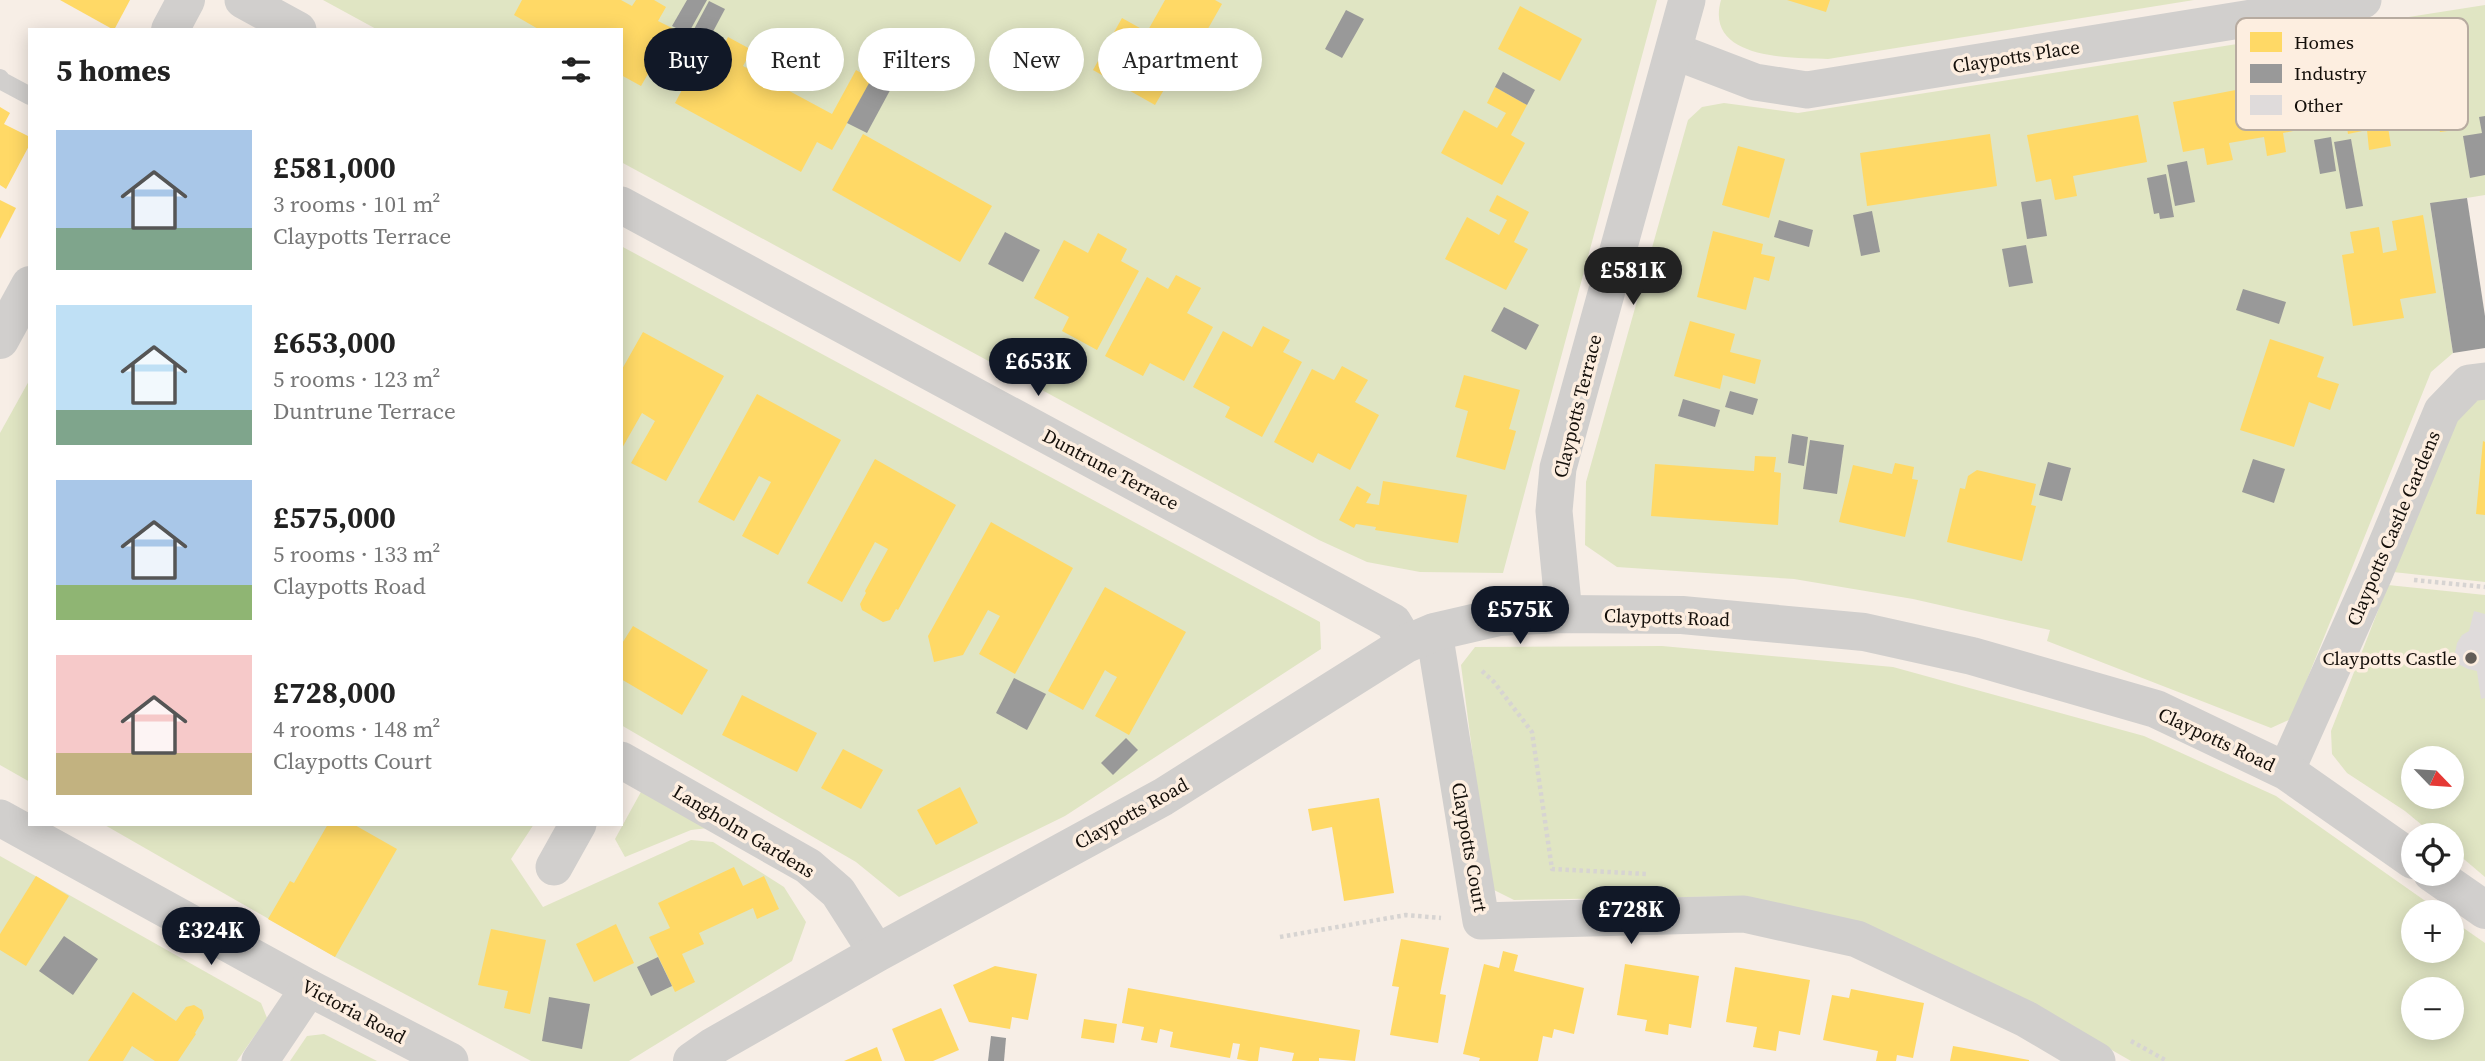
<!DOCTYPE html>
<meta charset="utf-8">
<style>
:root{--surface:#fff;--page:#f2f2f2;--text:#222;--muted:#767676;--accent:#111827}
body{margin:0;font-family:"Source Serif 4",serif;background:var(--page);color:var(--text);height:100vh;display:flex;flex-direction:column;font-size:26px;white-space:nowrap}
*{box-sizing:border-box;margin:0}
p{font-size:23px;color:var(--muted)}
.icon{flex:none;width:38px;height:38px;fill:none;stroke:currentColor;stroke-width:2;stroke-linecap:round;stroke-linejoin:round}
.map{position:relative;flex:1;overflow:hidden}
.sheet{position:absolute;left:28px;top:28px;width:595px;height:798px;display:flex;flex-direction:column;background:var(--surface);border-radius:0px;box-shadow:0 4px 18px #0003}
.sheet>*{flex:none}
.banner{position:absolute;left:644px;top:28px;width:665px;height:63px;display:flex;gap:14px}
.needle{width:46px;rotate:115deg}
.controls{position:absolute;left:2401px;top:746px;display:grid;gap:14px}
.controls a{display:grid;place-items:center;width:63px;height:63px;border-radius:50%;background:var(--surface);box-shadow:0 4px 18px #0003;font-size:35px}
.price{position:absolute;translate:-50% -60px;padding:0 16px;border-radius:24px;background:var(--accent);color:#fff;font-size:23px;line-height:46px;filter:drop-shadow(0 2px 4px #0008)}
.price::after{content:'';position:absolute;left:50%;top:42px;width:21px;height:16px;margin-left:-10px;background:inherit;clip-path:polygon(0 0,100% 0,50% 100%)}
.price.on{background:#222;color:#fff}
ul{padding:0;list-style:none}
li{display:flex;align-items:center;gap:21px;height:175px;padding:0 28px}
li span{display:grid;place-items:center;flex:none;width:196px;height:140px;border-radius:0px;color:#555}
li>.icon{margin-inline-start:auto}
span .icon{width:84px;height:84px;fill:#fffc;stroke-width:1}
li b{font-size:30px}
h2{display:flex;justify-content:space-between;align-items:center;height:84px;padding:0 28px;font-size:30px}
.tag{padding:0 24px;border-radius:32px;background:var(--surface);box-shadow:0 4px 18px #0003;font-size:24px;line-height:63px}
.tag.on{background:var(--accent);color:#fff}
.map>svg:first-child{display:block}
.green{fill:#e0e5c3;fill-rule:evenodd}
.homes{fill:#ffd966}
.industry{fill:#999}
.building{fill:#dfdbdb}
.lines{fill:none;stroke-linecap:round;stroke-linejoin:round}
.path{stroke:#d7d4d2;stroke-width:4.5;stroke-dasharray:3.5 3.5;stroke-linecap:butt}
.service{stroke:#d1cfcd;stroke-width:18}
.minor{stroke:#d1cfcd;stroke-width:37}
.tertiary{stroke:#d1cfcd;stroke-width:38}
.secondary{stroke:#d1cfcd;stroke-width:38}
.poi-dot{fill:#635d57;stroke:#fdeee0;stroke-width:2.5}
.labels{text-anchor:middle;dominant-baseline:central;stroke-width:7;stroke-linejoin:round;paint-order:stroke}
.street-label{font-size:19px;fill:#140f0a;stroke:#fdeee0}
.poi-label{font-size:19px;fill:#140f0a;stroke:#fdeee0;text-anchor:end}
.key{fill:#fdeee0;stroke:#b7aba0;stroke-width:2}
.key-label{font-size:19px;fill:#140f0a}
</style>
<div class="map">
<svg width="2485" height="1061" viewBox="0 0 2485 1061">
<rect width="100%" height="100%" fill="#f7eee6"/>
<g class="green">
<path d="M323,0H1657L1503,573L1420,572L1367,562L1319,540L621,162V30H378Z"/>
<path d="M1721,0H2194L1828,59C1791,58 1704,60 1721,0Z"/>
<path d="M2485,5V195L2430,204L2453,353L2431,372L2291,719L2271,728L2047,641L2050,630L1913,599L1794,579L1617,567L1585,545L1586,482L1688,120L1702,107L1724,103L1798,113Z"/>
<path d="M621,246L1320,622L1321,649L1065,816L899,897L856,862L621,725Z"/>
<path d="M30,379V782L0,765V433Z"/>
<path d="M2485,397V582L2393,572L2460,414L2477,398Z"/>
<path d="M2388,585L2485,595V877L2452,849V835H2434L2405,811L2347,773L2332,754L2331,731ZM2413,758H2452V796H2413Z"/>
<path d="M1662,646L1893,667L2144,736L2276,796L2441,912H2413V950H2452V920L2485,943V1061H2131L2033,1005L1747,896L1514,900L1490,888L1461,665L1475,647ZM2413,989H2452V1027H2413Z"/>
<path d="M642,790L708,828L691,830L625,857L615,839Z"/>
<path d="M103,824H534L511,859L543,907L691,840L713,842L784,887L806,922L792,961L629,1061H531L335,957Z"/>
<path d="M0,856L261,1003L267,1018L237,1061H0Z"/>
<path d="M324,1034L377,1061H290L307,1036Z"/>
</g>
<g class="homes">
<path d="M60,0H130L114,30Z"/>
<path d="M522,0H621L632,6L636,0H654L666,7L658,21L674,29L641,86L621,75V30H540L514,15Z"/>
<path d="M1165,0H1215L1222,4L1176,85L1169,81L1155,105L1093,70L1122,18L1147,32Z"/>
<path d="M1787,0H1830L1826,12Z"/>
<path d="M1520,6L1582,39L1560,81L1498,49Z"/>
<path d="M728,37L752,50L743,66L832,114L856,70L872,79L832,150L817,142L801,172L675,103L706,45L720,53Z"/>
<path d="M2454,68L2463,129L2440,132L2437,119L2388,127L2391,146L2369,150L2367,130L2348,134L2340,86Z"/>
<path d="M2303,77L2312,127L2283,133L2286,152L2267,156L2264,137L2229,143L2233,160L2207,165L2204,148L2183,152L2173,102Z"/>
<path d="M1495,87L1527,105L1511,135L1525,143L1502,185L1441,153L1464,110L1497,128L1506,113L1487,103Z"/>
<path d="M0,107L10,113L4,124L30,137V144L6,189L0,185Z"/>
<path d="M2138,115L2147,162L2073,176L2077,196L2055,200L2051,179L2036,182L2027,135Z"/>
<path d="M863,134L992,206L960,262L832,190Z"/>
<path d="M1990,134L1997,186L1867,206L1860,153Z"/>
<path d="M1738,146L1785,159L1769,218L1722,205Z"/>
<path d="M1497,195L1529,212L1514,242L1528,249L1506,290L1445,259L1467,217L1499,235L1507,220L1489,211Z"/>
<path d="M0,200L16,208L0,239Z"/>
<path d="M2423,215L2436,293L2400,299L2404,318L2353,326L2342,255L2354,253L2350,232L2379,227L2383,253L2397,250L2392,221Z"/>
<path d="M1713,231L1763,244L1761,254L1775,257L1769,281L1754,277L1746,310L1697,297Z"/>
<path d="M1098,233L1127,249L1121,261L1139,271L1097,350L1062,331L1069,317L1034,298L1064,240L1088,253Z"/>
<path d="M1176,275L1201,288L1187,313L1213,327L1184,381L1150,363L1143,376L1105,356L1147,277L1168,289Z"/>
<path d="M1690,321L1735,334L1730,352L1761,360L1755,384L1723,375L1720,389L1674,376Z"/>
<path d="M1263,326L1290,340L1283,352L1302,362L1262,437L1225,417L1230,407L1193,387L1223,331L1252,347Z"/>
<path d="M643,332L724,376L666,481L631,463L655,421L642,413L621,450V371Z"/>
<path d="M2270,339L2324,357L2317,377L2339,384L2330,410L2309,402L2294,447L2240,430Z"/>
<path d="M1342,366L1368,380L1355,402L1379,415L1350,470L1318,453L1313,463L1274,442L1312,369L1334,380Z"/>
<path d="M1464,375L1520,390L1509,429L1516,431L1505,470L1456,457L1468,411L1455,407Z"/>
<path d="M757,394L841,440L778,555L742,536L771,482L759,476L734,521L698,502Z"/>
<path d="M2483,441L2485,442V515L2476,514Z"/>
<path d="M1755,456L1776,457L1774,472L1781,473L1778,525L1651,516L1655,464L1754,471Z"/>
<path d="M875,459L956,505L898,610L896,609L890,620L883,622L862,610L860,604L866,593L865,591L888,549L875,542L842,602L807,583Z"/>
<path d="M1895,463L1914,467L1912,479L1918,480L1905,537L1839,522L1853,465L1892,474Z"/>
<path d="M1977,470L2036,484L2031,505L2036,506L2022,561L1947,542L1960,488L1965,489L1968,476Z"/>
<path d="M1383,481L1467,495L1458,543L1375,530L1376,527L1356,524L1354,528L1339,520L1357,486L1371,494L1366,503L1379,505Z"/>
<path d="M991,522L1073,568L1015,674L979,654L1000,616L988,610L963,655L934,662L928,636Z"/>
<path d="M1105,587L1186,632L1129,735L1095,716L1117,677L1111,674L1105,670L1083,710L1048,691Z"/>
<path d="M633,626L708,670L682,715L621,679V645Z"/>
<path d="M742,695L817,733L797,772L722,735Z"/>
<path d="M843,749L883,770L861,809L821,788Z"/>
<path d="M960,787L978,823L936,845L917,810Z"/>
<path d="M1379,798L1394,893L1344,901L1332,827L1312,831L1308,809Z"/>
<path d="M328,824H353L397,849L335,957L268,919L290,881L294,883Z"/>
<path d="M734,867L743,886L764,876L779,909L757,919L753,908L699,933L704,944L682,954L695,982L675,992L649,937L670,928L658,903Z"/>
<path d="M36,876L69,896L26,966L0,950V934Z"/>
<path d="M616,924L634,963L594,982L576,944Z"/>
<path d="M491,929L546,940L530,1014L504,1008L508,991L478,985Z"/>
<path d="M1401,939L1449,948L1440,994L1446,995L1438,1043L1390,1035L1399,987L1392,986Z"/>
<path d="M1503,951L1518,955L1514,971L1584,988L1574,1034L1554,1029L1552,1038L1543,1036L1538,1061H1479L1480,1058L1463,1054L1484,964L1499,968Z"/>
<path d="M1625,964L1699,976L1691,1028L1669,1024L1668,1035L1645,1031L1647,1020L1617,1015Z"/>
<path d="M995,966L1037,974L1028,1020L1012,1017L1010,1029L969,1022L953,985Z"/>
<path d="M1735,967L1810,980L1800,1035L1779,1031L1776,1051L1753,1047L1757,1027L1726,1022Z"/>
<path d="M1128,988L1360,1030L1355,1061L1319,1058V1061H1292L1294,1053L1260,1047L1258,1061H1249L1237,1059L1240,1044L1233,1043L1230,1058L1170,1047L1173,1032L1160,1029L1157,1043L1141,1040L1144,1027L1122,1023Z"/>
<path d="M1851,989L1924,1003L1913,1058L1897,1055L1896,1061H1876L1878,1051L1823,1040L1832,995L1849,998Z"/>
<path d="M133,992L176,1021L186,1007L194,1005L202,1010L204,1018L195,1033L196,1034L178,1061H155L132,1046L123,1061H88Z"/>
<path d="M941,1008L959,1050L933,1061H905L892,1029Z"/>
<path d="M1084,1019L1117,1024L1114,1043L1081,1038Z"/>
<path d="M1953,1046L2029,1060V1061H1950Z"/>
<path d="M877,1047L882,1061H844Z"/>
</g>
<g class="industry">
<path d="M687,0H707L688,34L672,26Z"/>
<path d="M709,1L725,9L708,41L692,33Z"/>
<path d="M1346,10L1364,19L1342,58L1325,49Z"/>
<path d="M889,47L908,57L867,133L847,123Z"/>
<path d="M1503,72L1535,90L1527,105L1495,87Z"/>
<path d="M2485,116V175L2470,178L2463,136L2482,133L2479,117Z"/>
<path d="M2331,137L2336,171L2320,174L2314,140Z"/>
<path d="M2351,139L2363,206L2346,209L2334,142Z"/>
<path d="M2187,161L2195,202L2175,206L2167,165Z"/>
<path d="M2166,174L2174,217L2160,219L2159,213L2154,214L2147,178Z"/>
<path d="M2467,198L2485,316V348L2453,353L2430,203Z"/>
<path d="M2041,199L2047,236L2027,239L2021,202Z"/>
<path d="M1872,211L1880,252L1861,256L1853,215Z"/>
<path d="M1779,220L1813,230L1809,247L1774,237Z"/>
<path d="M1005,232L1040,250L1023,282L988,264Z"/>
<path d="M2026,245L2033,283L2009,287L2002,249Z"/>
<path d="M2243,289L2286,302L2279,324L2236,310Z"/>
<path d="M1504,307L1539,325L1526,350L1491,331Z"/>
<path d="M1730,391L1758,399L1753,415L1725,407Z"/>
<path d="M1683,399L1720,410L1715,427L1678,416Z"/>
<path d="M1792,434L1808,437L1804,466L1788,463Z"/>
<path d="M1810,440L1844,445L1837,494L1803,489Z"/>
<path d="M2253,459L2285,469L2274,503L2242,492Z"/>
<path d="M2048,462L2071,468L2062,501L2039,495Z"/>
<path d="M1014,678L1046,694L1027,730L996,713Z"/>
<path d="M1126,738L1138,750L1113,775L1101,763Z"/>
<path d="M64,936L98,959L73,995L39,971Z"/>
<path d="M658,957L672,986L651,996L637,967Z"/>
<path d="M549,997L590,1004L582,1049L542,1041Z"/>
<path d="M991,1036L1006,1038L1004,1061H988Z"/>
</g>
<path class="building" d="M2474,611L2485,614V698L2481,699L2477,671L2468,669L2458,664L2455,653L2457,643L2462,635L2469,631Z"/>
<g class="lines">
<g class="path">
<path d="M2414,580L2485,587"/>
<path d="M1482,671L1494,682L1532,732L1552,869L1647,874"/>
<path d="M1280,937L1406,915L1441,918"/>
<path d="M2131,1041L2167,1061"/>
</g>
<path class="service" d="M0,78L2,81L30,96"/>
<g class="minor">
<path d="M243,0L298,30"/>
<path d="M1674,51L1755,82L1807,90L2363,0"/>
<path d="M621,205L1393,622L1406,644"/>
<path d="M1564,614L1554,511L1558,468L1687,0"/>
<path d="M1434,632L1481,921L1744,914L1857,939L2026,1019L2097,1061"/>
<path d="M621,760L808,866L838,892L877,953"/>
<path d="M2286,771L2375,572L2442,411L2469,383L2485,381"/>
<path d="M0,818L309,988L450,1061"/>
<path d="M554,867L578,824"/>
<path d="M260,1061L309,988"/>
</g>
<g class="tertiary">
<path d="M170,30L186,0"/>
<path d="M0,340L30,285"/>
</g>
<g class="secondary">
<path d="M2432,873L2485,910"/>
<path d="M692,1061L712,1047L877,953L1163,797L1406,644L1434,632L1499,617L1564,614L1682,615L1864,632L1972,656L2156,709L2286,771L2413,860"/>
</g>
</g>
<circle class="poi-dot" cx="2471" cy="658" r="7"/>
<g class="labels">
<g class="street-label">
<text transform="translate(2016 56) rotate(-9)">Claypotts Place</text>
<text transform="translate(1577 406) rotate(-76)">Claypotts Terrace</text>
<text transform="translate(1111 469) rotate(28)">Duntrune Terrace</text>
<text transform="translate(2393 528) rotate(-67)">Claypotts Castle Gardens</text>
<text transform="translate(1667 617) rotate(2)">Claypotts Road</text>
<text transform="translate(2217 739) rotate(25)">Claypotts Road</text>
<text transform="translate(1131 813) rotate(-29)">Claypotts Road</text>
<text transform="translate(744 831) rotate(31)">Langholm Gardens</text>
<text transform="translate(1470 847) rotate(80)">Claypotts Court</text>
<text transform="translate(354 1011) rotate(28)">Victoria Road</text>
</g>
<g class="poi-label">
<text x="2457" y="658">Claypotts Castle</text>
</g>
</g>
<rect x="2236" y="18" width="232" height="112" rx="10" class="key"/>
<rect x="2250" y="32" width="32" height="20" fill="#ffd966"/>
<rect x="2250" y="64" width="32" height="19" fill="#999"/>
<rect x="2250" y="95" width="32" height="20" fill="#dfdbdb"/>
<g class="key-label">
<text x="2294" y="49">Homes</text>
<text x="2294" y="80">Industry</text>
<text x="2294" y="112">Other</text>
</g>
</svg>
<div class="controls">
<a><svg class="needle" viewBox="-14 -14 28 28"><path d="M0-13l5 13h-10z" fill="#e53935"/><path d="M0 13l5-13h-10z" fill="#767676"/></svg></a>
<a><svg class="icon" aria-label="locate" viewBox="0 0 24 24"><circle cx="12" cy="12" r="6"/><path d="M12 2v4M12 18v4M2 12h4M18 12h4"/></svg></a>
<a>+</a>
<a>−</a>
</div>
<b class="price on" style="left:1633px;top:307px">£581K</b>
<b class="price" style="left:1038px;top:398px">£653K</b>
<b class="price" style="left:1520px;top:646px">£575K</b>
<b class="price" style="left:1631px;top:946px">£728K</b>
<b class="price" style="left:211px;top:967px">£324K</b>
<div class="banner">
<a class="tag on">Buy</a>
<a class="tag">Rent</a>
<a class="tag">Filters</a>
<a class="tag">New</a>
<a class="tag">Apartment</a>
</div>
<section class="sheet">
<h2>5 homes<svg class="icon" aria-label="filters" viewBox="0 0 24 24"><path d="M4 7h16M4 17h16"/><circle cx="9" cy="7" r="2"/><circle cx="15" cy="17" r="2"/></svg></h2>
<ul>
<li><span style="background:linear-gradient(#a9c7e8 70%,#7fa58c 0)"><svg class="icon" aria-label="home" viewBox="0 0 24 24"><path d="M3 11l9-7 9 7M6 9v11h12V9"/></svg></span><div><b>£581,000</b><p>3 rooms · 101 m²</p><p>Claypotts Terrace</p></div></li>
<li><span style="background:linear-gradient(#bfe0f5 75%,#7fa58c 0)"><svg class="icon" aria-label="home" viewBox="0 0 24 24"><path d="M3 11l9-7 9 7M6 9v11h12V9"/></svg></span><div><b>£653,000</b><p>5 rooms · 123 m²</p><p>Duntrune Terrace</p></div></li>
<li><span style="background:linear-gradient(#a9c7e8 75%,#8fb573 0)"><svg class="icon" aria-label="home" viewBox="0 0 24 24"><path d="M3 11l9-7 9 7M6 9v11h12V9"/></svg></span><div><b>£575,000</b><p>5 rooms · 133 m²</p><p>Claypotts Road</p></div></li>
<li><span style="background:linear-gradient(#f6c9c9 70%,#c2b280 0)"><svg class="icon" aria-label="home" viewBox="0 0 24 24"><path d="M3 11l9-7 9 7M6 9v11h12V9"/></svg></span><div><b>£728,000</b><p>4 rooms · 148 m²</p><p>Claypotts Court</p></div></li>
</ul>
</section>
</div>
